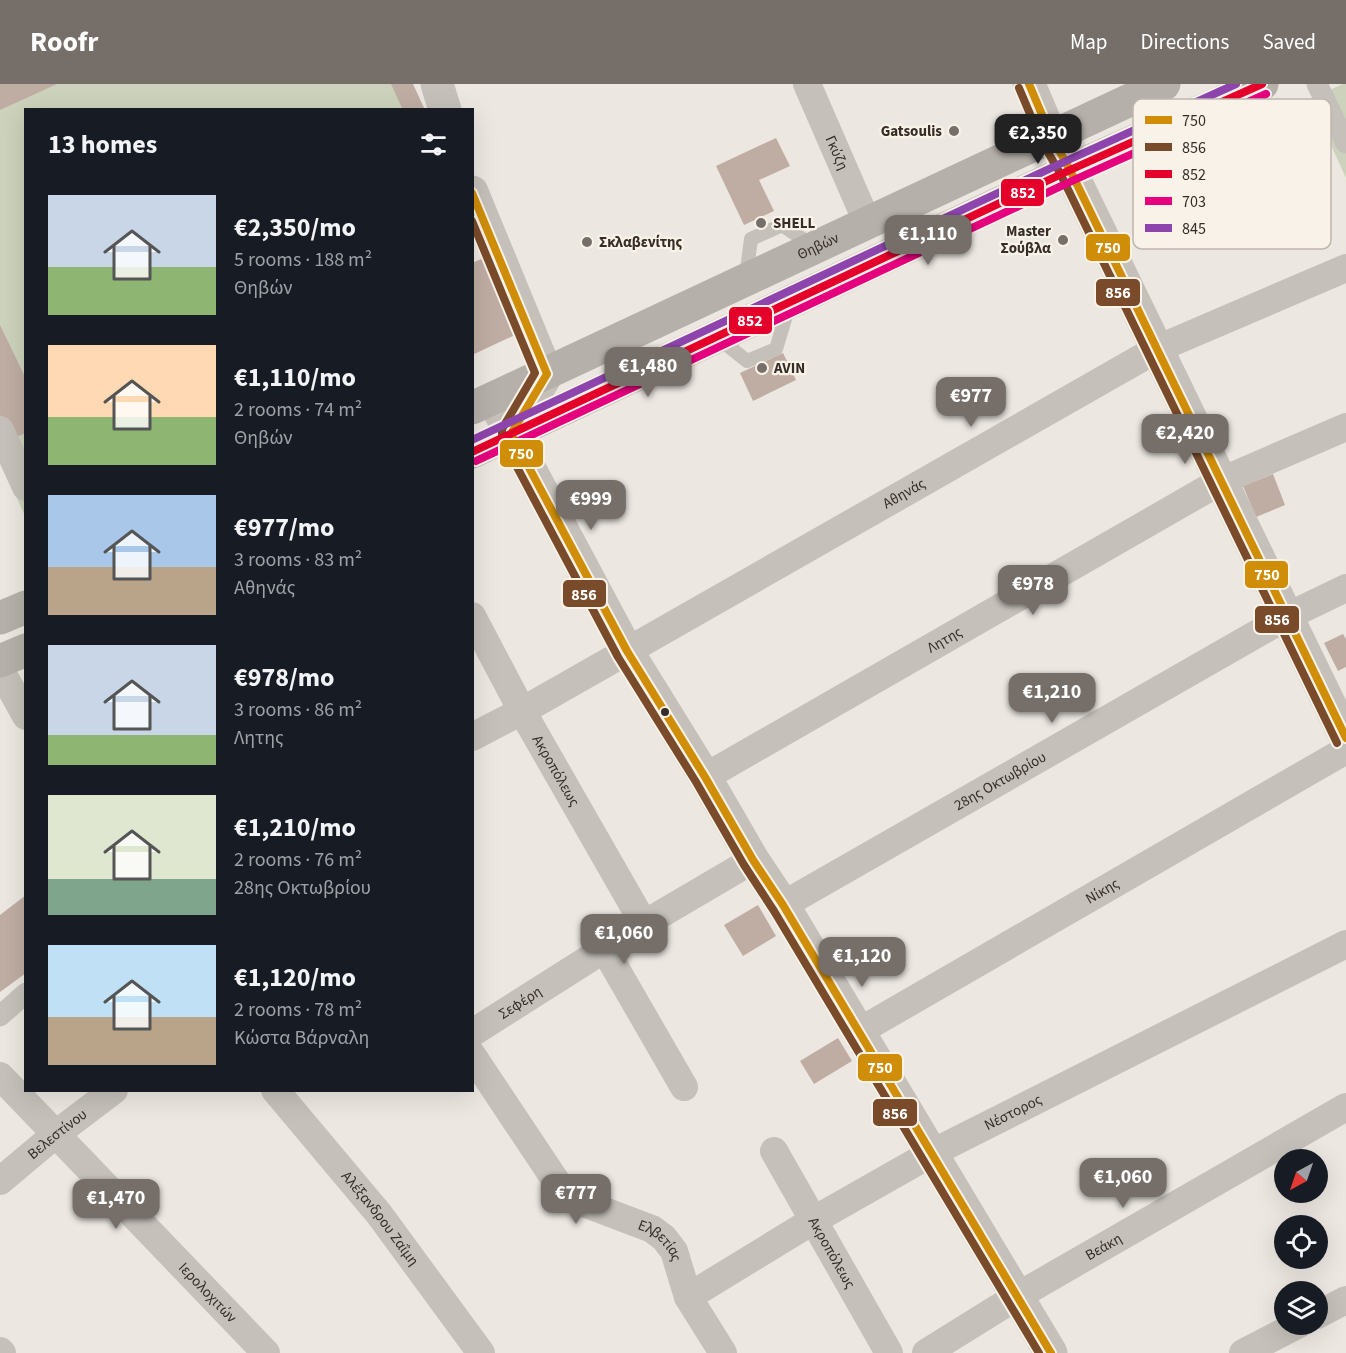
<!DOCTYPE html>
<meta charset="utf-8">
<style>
:root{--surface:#171b24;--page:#20242c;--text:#f1f3f6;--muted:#9ea1a6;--accent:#766e69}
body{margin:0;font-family:"Source Sans 3",sans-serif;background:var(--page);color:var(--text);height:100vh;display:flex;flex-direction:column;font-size:22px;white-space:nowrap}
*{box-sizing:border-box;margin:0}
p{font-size:20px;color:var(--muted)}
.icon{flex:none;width:33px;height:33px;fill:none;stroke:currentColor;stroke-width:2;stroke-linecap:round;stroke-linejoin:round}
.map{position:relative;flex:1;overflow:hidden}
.side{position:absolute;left:24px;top:24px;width:450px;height:984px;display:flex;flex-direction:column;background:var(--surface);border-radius:0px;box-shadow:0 6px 24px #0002}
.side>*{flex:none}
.needle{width:39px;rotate:220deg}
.tools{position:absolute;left:1274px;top:1065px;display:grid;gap:12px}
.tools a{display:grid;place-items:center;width:54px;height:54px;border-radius:50%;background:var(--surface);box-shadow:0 6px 24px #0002;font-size:30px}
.price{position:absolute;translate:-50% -51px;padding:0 14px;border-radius:12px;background:var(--accent);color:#fff;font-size:20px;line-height:39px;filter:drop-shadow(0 2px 3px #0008)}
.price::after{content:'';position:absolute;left:50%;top:36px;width:18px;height:14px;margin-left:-9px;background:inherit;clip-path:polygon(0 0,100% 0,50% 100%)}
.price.active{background:#222;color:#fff}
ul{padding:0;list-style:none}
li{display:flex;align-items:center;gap:18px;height:150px;padding:0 24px}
li span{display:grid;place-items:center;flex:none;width:168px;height:120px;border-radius:0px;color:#555}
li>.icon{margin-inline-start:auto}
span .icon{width:72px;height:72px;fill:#fffc;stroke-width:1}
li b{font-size:26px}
h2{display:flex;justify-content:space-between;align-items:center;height:72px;padding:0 24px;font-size:26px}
header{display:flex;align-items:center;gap:36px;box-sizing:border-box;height:84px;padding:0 30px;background:var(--accent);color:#fff}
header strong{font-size:28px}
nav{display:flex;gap:33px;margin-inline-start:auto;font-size:21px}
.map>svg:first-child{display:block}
.green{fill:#ccd2bb}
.building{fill:#bfada3}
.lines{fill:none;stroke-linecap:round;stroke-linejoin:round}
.service{stroke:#c5c0ba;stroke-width:14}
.pedestrian{stroke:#c5c0ba;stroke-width:21}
.minor{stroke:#c5c0ba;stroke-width:28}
.tertiary{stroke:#c5c0ba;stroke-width:33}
.secondary{stroke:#b6b0aa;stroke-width:33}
.bus-1-casing{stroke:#f9f2e8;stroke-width:12}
.bus-2-casing{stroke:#f9f2e8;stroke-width:12}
.bus-3-casing{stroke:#f9f2e8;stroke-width:12}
.bus-4-casing{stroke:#f9f2e8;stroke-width:12}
.bus-5-casing{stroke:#f9f2e8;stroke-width:12}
.bus-1{stroke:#d08e08;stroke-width:8}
.bus-2{stroke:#7a4b2a;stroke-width:8}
.bus-3{stroke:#e4002b;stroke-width:8}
.bus-4{stroke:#e5007d;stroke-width:8}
.bus-5{stroke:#8e44ad;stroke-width:8}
.poi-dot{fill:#766e69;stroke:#f9f2e8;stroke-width:2}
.bus-dot{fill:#362d28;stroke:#f9f2e8;stroke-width:2}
.labels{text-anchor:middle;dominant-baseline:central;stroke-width:4.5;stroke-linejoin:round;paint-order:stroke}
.poi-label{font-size:15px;font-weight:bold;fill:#362d28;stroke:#f9f2e8;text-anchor:start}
.street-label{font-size:15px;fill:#362d28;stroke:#f9f2e8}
.key{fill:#f9f2e8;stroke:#beb7ae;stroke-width:1.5}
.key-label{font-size:16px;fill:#362d28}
.line-badge{stroke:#f9f2e8;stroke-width:2}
.badge-label{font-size:16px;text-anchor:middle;font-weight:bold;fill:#fff}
</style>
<header>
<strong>Roofr</strong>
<nav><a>Map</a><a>Directions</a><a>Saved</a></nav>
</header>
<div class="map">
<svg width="1346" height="1269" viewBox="0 0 1346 1269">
<rect width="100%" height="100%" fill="#ece7e1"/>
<g class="green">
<path d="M0,0H405L417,25L26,26L25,432L0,377Z"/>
<path d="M1343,0H1346V94L1310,15Z"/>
</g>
<g class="building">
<path d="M0,0H57L0,26Z"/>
<path d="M391,0H413L425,26H403Z"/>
<path d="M776,54L790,82L759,96L774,127L744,141L716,82Z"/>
<path d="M493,170L528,245L472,271V179Z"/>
<path d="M0,241L26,295V349L11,355L0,331Z"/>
<path d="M783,269L796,296L753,317L740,289Z"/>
<path d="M1273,390L1285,421L1256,433L1243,402Z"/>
<path d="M1343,550L1346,555V583L1338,587L1324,559Z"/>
<path d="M26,811V889L0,908V831Z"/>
<path d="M758,821L776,852L743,872L724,841Z"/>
<path d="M838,954L852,977L814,1000L800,977Z"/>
</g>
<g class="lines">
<g class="service">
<path d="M746,193L751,155L782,141L813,162"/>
<path d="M717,253L747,277L776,265L789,222"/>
</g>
<g class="pedestrian">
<path d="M1317,0L1346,59"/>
<path d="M0,932L26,909"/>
</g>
<g class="minor">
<path id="s1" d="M807,0L867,138"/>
<path d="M0,346L26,403"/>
<path id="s2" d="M472,532L522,627L644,840"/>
<path d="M0,585L26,632"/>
<path id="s3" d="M472,653L522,627L1157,265L1346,184"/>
<path id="s4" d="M705,693L1221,397L1346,343"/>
<path id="s5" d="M783,821L1288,532L1346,504"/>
<path d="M605,866L684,1003"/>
<path id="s6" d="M858,948L1346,666"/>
<path id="s7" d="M472,949L644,840L753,776"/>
<path id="s8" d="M472,971L558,1100L569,1110L586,1120L652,1145L664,1154L674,1167L688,1213L723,1269"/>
<path id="s9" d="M0,992L266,1269"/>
<path id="s10" d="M275,1006L379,1130L481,1269"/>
<path id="s11" d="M774,1067L889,1269"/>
<path id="s12" d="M0,1097L56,1050L114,1006"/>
<path id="s13" d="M688,1213L814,1136L932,1069L1346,860"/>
<path d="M1317,1231L1346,1216"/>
<path d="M0,1267L2,1269"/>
<path id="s14" d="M926,1269L1016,1213L1346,1023"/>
<path d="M1243,1269L1299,1240"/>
</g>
<g class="tertiary">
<path d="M437,0L445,26"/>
<path d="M1029,0L1051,52L1070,86L1346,654"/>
<path d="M472,108L547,290L511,350"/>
<path d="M493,316L627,567L705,693L753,776L783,821L1051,1269"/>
</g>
<g class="secondary">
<path id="s15" d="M472,324L1164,0"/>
<path d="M472,368L1070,86L1262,0"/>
<path d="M0,534L26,523"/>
<path d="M0,577L26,566"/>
</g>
<g class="bus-1-casing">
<g id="bus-1">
<path d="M1029,0L1051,52L1070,86L1346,654"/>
<path d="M472,109L547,290L511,350L627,567L705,693L753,776L783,821L1051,1269"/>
</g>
</g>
<g class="bus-2-casing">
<g id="bus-2">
<path d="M1019,4L1041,56L1061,91L1337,659"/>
<path d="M472,137L535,289L502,345V355L618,573L696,698L744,781L774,827L1039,1269"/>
</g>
</g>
<g class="bus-3-casing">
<path id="bus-3" d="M472,368L1070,86L1262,0"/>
</g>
<g class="bus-4-casing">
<path id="bus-4" d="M476,377L1074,96L1266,10"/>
</g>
<g class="bus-5-casing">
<path id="bus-5" d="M472,356L1066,77L1236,0"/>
</g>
<use href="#bus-1" class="bus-1"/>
<use href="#bus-2" class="bus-2"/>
<use href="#bus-3" class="bus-3"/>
<use href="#bus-4" class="bus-4"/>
<use href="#bus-5" class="bus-5"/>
</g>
<g class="poi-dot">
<circle cx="954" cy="47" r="6"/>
<circle cx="761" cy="139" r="6"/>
<circle cx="1063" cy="156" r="6"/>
<circle cx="587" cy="158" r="6"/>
<circle cx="762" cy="284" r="6"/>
</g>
<circle class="bus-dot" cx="665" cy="628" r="5"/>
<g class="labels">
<g class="poi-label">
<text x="942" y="47" text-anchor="end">Gatsoulis</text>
<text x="773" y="139">SHELL</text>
<text x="1051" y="147" text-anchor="end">Master<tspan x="1051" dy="17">Σούβλα</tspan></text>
<text x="599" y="158">Σκλαβενίτης</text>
<text x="774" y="284">AVIN</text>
</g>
<g class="street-label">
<text stroke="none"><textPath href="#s1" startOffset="75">Γκύζη</textPath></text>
<text stroke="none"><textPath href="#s15" startOffset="382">Θηβών</textPath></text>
<text stroke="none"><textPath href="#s3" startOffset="496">Αθηνάς</textPath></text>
<text stroke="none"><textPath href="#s4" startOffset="276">Λητης</textPath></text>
<text stroke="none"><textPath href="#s2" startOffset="176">Ακροπόλεως</textPath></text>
<text stroke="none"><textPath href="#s5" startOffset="250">28ης Οκτωβρίου</textPath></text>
<text stroke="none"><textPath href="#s6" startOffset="282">Νίκης</textPath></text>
<text stroke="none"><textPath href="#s7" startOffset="57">Σεφέρη</textPath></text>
<text stroke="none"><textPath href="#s13" startOffset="374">Νέστορος</textPath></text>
<text stroke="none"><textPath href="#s12" startOffset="74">Βελεστίνου</textPath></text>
<text stroke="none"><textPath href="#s10" startOffset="166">Αλέξανδρου Ζαΐμη</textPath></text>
<text stroke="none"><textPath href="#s8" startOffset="274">Ελβετίας</textPath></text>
<text stroke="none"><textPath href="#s14" startOffset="207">Βεάκη</textPath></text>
<text stroke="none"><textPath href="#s11" startOffset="117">Ακροπόλεως</textPath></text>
<text stroke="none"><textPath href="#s9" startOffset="300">Ιερολοχιτών</textPath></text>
</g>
</g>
<rect x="1133" y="15" width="198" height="150" rx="9" class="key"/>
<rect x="1145" y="32" width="27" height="8" fill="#d08e08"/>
<rect x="1145" y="59" width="27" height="8" fill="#7a4b2a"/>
<rect x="1145" y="86" width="27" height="8" fill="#e4002b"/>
<rect x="1145" y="113" width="27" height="8" fill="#e5007d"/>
<rect x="1145" y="140" width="27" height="8" fill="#8e44ad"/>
<g class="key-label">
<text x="1182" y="42">750</text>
<text x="1182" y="69">856</text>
<text x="1182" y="96">852</text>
<text x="1182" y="123">703</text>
<text x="1182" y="150">845</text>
</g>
<g class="line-badge">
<rect x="1000" y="94" width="45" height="29" rx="6" fill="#e4002b"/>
<rect x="1085" y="149" width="46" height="29" rx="6" fill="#d08e08"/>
<rect x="1095" y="194" width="46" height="29" rx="6" fill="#7a4b2a"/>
<rect x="728" y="222" width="45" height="29" rx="6" fill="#e4002b"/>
<rect x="499" y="355" width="45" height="29" rx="6" fill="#d08e08"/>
<rect x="1244" y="476" width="45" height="29" rx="6" fill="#d08e08"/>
<rect x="562" y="495" width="45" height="29" rx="6" fill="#7a4b2a"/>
<rect x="1254" y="521" width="46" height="29" rx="6" fill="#7a4b2a"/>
<rect x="857" y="969" width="46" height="29" rx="6" fill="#d08e08"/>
<rect x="872" y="1014" width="46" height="29" rx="6" fill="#7a4b2a"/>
</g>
<g class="badge-label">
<text x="1023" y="114">852</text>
<text x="1108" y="169">750</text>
<text x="1118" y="214">856</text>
<text x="750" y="242">852</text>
<text x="521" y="375">750</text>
<text x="1267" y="496">750</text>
<text x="584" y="516">856</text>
<text x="1277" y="541">856</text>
<text x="880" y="989">750</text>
<text x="895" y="1035">856</text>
</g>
</svg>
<div class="tools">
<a><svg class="needle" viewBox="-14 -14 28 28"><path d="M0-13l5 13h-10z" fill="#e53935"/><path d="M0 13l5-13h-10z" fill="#9ea1a6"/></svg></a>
<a><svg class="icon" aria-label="locate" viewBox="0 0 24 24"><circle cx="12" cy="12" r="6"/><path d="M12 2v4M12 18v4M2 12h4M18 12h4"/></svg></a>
<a><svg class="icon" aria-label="layers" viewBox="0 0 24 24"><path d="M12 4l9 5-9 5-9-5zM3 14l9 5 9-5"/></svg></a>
</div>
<b class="price active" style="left:1038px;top:81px">€2,350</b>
<b class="price" style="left:928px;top:182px">€1,110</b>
<b class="price" style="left:648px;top:314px">€1,480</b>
<b class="price" style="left:971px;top:344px">€977</b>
<b class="price" style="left:1185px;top:381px">€2,420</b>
<b class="price" style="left:591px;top:447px">€999</b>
<b class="price" style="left:1033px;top:532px">€978</b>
<b class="price" style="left:1052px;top:640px">€1,210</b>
<b class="price" style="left:624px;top:881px">€1,060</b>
<b class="price" style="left:862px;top:904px">€1,120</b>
<b class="price" style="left:1123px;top:1125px">€1,060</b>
<b class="price" style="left:576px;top:1141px">€777</b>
<b class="price" style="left:116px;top:1146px">€1,470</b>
<section class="side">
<h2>13 homes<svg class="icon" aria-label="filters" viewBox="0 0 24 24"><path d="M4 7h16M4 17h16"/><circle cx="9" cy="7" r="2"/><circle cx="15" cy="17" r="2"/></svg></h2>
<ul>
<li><span style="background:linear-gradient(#c9d6e8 60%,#8fb573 0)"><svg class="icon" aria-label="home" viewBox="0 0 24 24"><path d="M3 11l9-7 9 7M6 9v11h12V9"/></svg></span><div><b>€2,350/mo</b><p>5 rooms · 188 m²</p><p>Θηβών</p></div></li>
<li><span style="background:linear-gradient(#ffd9b3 60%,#8fb573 0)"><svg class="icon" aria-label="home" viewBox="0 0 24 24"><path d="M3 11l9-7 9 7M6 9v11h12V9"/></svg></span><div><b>€1,110/mo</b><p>2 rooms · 74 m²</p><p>Θηβών</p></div></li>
<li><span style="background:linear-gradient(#a9c7e8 60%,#b9a48a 0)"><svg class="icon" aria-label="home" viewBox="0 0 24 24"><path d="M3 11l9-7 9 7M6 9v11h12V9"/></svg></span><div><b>€977/mo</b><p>3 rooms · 83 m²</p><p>Αθηνάς</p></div></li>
<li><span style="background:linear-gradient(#c9d6e8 75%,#8fb573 0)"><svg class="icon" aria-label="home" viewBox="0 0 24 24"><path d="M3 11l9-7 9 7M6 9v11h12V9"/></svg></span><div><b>€978/mo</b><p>3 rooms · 86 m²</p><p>Λητης</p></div></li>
<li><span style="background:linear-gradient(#dfe7d0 70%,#7fa58c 0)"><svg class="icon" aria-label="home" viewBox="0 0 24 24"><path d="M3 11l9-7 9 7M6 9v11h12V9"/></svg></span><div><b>€1,210/mo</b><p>2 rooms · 76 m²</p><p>28ης Οκτωβρίου</p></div></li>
<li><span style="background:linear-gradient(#bfe0f5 60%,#b9a48a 0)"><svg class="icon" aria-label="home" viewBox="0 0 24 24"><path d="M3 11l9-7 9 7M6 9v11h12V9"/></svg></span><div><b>€1,120/mo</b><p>2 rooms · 78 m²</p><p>Κώστα Βάρναλη</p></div></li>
</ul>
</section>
</div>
